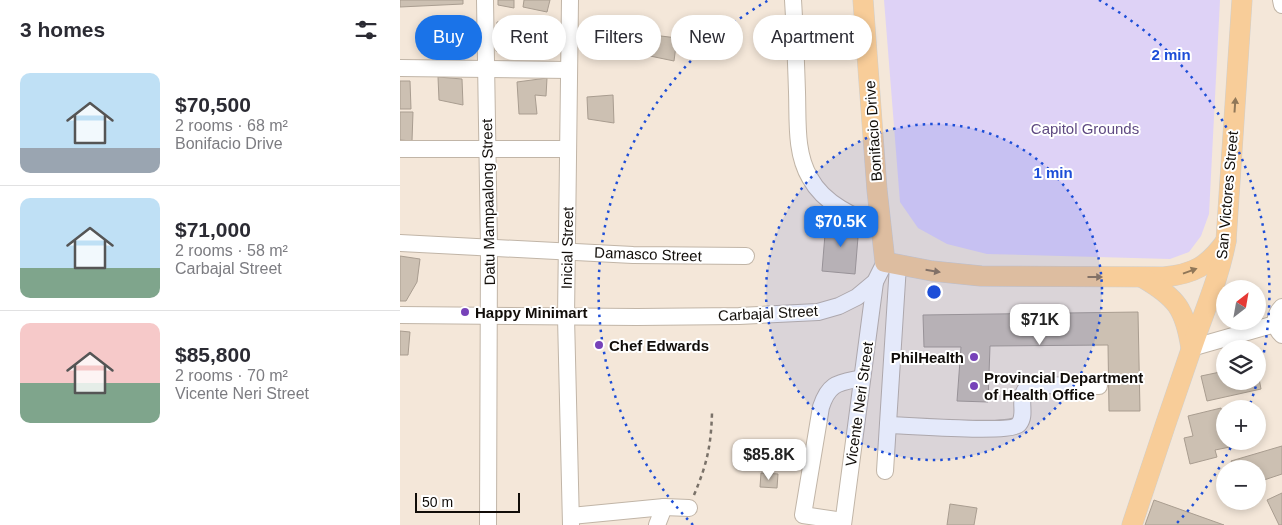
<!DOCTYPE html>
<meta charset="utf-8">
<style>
:root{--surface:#fff;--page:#f7f7f7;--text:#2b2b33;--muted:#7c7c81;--line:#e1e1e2;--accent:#1a73e8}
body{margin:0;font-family:Arial,sans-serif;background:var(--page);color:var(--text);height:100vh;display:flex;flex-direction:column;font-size:19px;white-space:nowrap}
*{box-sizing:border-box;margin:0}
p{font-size:16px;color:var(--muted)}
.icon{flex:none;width:28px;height:28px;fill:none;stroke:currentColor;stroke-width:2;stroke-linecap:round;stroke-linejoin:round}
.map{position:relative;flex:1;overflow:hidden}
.details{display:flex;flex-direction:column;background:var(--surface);width:400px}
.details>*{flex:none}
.guide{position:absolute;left:15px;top:15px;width:475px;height:45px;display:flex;gap:10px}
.needle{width:32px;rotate:31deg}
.tools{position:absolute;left:816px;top:280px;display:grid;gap:10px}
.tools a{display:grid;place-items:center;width:50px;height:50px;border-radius:50%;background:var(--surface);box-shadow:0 2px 8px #0003;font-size:25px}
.scale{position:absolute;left:15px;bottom:12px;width:105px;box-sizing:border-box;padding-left:5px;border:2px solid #110d09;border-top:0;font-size:14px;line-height:18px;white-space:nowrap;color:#110d09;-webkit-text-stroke:4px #fff;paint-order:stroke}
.price{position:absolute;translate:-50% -42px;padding:0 11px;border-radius:10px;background:#fff;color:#222;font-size:16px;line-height:32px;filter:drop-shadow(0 1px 2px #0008)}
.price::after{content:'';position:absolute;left:50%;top:30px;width:15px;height:11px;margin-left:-8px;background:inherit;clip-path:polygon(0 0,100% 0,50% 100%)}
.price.on{background:var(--accent);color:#fff}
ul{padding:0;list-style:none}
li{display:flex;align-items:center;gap:15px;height:125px;padding:0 20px}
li+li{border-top:1px solid var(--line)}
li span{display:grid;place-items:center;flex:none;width:140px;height:100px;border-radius:10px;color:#555}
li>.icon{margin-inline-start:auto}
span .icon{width:60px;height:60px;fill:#fffc;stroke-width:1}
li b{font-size:21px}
h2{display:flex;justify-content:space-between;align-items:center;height:60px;padding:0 20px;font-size:21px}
.chip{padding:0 18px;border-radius:22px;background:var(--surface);box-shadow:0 2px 8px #0003;font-size:18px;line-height:45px}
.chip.on{background:var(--accent);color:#fff}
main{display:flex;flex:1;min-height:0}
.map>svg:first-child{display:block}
.green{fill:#ded2f6}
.building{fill:#ccc0b2;stroke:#a99d90}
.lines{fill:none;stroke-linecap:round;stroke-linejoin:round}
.minor-casing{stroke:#c1b5a7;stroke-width:18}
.major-casing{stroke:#cfcfce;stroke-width:21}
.path{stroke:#7a7269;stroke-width:2.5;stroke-dasharray:4 4;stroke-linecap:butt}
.minor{stroke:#fff;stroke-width:16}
.major{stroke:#f8cd99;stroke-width:20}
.oneway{fill:#907758}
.ring{fill:none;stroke:#1d4ed8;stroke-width:2.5;stroke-dasharray:2.5 5}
.poi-dot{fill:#7742b9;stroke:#fff;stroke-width:2}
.labels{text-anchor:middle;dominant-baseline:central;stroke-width:4;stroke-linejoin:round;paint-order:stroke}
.park-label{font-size:15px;fill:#5f4a82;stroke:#fff}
.street-label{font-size:15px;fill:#110d09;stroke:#fff}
.poi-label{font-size:15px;font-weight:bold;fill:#110d09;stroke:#fff;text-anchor:start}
.centre{fill:#1d4ed8;stroke:#fff;stroke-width:2.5}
.ring-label{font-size:15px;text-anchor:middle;font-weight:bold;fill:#1d4ed8;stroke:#fff;stroke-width:4;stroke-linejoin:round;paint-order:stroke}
</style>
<main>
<section class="details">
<h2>3 homes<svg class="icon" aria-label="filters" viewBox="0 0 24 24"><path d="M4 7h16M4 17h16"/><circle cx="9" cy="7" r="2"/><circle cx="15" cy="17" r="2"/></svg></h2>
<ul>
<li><span style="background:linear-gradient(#bfe0f5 75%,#9aa5b1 0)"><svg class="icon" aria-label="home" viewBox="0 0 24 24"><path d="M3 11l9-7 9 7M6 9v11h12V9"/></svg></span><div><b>$70,500</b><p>2 rooms · 68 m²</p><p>Bonifacio Drive</p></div></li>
<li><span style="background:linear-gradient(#bfe0f5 70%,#7fa58c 0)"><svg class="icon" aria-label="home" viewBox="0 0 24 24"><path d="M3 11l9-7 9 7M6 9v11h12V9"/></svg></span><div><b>$71,000</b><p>2 rooms · 58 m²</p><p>Carbajal Street</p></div></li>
<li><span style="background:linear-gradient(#f6c9c9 60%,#7fa58c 0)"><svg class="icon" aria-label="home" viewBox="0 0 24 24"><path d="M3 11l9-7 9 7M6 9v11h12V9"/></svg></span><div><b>$85,800</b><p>2 rooms · 70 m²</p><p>Vicente Neri Street</p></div></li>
</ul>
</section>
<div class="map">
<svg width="882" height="525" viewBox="0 0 882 525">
<rect width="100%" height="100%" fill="#f4e7d9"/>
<path class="green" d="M484,0H820L809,214L801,236L789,252L770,259L587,254L547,244L518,228L500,202Z"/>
<g class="building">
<path d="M0,0H63V4L0,7Z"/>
<path d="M98,0H114V8L98,5Z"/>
<path d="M124,0H150L147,12L123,7Z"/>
<path d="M116,20L111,56L96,51L97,22Z"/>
<path d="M123,26H150L151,55L122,54Z"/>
<path d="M253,35L277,38L274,61L250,56Z"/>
<path d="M38,77L62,79L63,105L39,100Z"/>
<path d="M147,78L146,96L135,95L137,114H119L117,82Z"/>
<path d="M0,81H10L11,109H0Z"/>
<path d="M213,95L214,123L188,119L187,97Z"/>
<path d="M0,112H13L12,141L0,140Z"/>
<path d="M426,222L459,225L455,274L422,271Z"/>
<path d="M0,256L20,259L17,282L6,301H0Z"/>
<path d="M738,312L740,411H709L708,345L590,346L588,402L557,401L561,347H524L523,315Z"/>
<path d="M0,331L10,332L8,355H0Z"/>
<path d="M825,371V381H858V373L861,389L807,401L801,376Z"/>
<path d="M821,408L825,426V441H829L830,447L815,450L817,457L790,464L784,438L793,436L788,416Z"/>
<path d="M882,446V474L858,482V469H834L831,461Z"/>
<path d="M361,473L378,474L377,488L360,487Z"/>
<path d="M882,493V525H879L867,500Z"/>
<path d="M754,500L824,525H745Z"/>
<path d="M550,504L577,508L574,525H547Z"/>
</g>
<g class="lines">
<g class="minor-casing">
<g id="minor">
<path d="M85,0L89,247L88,525"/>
<path d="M170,0L166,317L171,525"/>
<path d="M393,0C395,31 396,61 397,92C398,120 395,153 410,178C424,204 454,217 481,227"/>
<path d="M881,0L882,5"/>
<path d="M0,68L169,70"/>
<path d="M0,149H168"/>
<path d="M0,243L233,255L346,256"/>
<path d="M882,307C874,315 873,327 882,335"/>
<path d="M0,315L237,317L339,316L418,312L439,306L457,297L475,282L485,262"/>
<path d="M791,348L875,324"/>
<path d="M488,425C507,425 611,434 619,424C628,413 615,396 630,385L699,386"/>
<path d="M485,471L498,265"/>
<path d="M171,516L264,507L289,508"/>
<path d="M443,521L403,515L421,407C429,382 439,383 462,378"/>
<path d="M257,525L264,507"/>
<path d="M443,525L475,282"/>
</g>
</g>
<g class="major-casing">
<g id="major">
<path d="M463,0L477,190L485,262L532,271L581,276L764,277C794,274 808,266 826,241"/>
<path d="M743,278C777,298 785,309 791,348"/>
<path d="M732,525C751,467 771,408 791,350C803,314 819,279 826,241L842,0"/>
</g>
</g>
<path class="path" d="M294,495C307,464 311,446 312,413"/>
<use href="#minor" class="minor"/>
<use href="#major" class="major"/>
</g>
<defs><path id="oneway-solid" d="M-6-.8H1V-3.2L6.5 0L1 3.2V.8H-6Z" transform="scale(1.25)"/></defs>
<g class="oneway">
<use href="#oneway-solid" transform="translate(835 105) rotate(-86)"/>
<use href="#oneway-solid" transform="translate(533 271) rotate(9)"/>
<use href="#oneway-solid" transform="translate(790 271) rotate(-20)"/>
<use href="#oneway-solid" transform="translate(695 277)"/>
</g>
<circle cx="534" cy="292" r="168" fill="#1d4ed8" fill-opacity=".12"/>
<g class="ring">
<circle cx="534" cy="292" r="168"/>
<path d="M834 441A335 335 0 0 1 775 525M293 525A335 335 0 0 1 369 0M699 0A335 335 0 0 1 849 407"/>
</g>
<g class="poi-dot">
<circle cx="65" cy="312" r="5"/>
<circle cx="199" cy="345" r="5"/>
<circle cx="574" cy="357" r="5"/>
<circle cx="574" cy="386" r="5"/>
</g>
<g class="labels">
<g class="park-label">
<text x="685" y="128">Capitol Grounds</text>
</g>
<g class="street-label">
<text transform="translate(473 131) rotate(-94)">Bonifacio Drive</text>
<text transform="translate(827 195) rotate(-85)">San Victores Street</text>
<text transform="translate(88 202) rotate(-91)">Datu Mampaalong Street</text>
<text transform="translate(167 248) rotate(-89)">Inicial Street</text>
<text transform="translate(248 254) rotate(2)">Damasco Street</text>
<text transform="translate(368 313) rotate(-3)">Carbajal Street</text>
<text transform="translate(459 404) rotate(-82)">Vicente Neri Street</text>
</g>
<g class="poi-label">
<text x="75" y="312">Happy Minimart</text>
<text x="209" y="345">Chef Edwards</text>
<text x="564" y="357" text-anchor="end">PhilHealth</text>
<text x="584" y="377">Provincial Department<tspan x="584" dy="17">of Health Office</tspan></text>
</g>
</g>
<circle cx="534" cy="292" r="8" class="centre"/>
<g class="ring-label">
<text x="771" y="60">2 min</text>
<text x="653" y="178">1 min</text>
</g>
</svg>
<div class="tools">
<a><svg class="needle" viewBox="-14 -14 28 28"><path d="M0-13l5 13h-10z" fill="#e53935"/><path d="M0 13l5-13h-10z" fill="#7c7c81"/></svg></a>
<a><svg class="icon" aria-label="layers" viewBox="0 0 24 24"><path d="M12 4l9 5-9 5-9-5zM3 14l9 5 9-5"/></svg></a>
<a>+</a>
<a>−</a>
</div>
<div class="scale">50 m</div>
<b class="price on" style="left:441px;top:248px">$70.5K</b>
<b class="price" style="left:640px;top:346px">$71K</b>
<b class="price" style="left:369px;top:481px">$85.8K</b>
<div class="guide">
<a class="chip on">Buy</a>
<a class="chip">Rent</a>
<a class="chip">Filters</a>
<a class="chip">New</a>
<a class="chip">Apartment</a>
</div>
</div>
</main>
